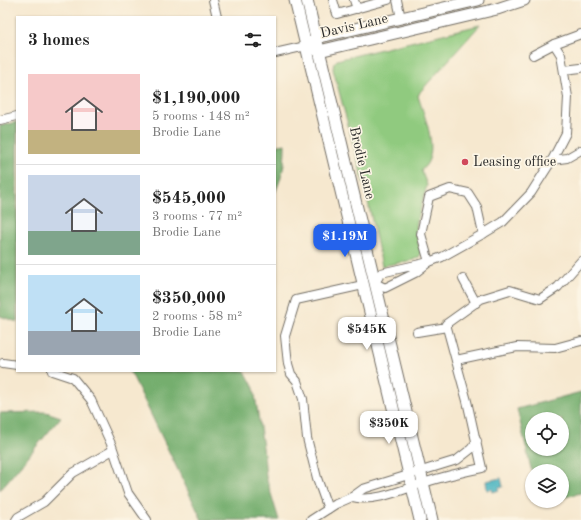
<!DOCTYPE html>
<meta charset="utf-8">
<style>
:root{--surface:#fff;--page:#f6f6f6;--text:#222;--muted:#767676;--line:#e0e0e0;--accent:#2563eb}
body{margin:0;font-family:"Old Standard TT",serif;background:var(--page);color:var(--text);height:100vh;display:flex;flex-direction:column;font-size:15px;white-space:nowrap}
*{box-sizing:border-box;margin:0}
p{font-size:13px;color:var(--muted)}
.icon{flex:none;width:22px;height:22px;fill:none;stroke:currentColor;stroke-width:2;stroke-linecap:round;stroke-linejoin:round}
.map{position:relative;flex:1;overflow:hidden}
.details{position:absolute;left:16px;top:16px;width:260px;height:356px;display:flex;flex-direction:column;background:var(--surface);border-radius:0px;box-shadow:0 1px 3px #0004}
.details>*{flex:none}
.tools{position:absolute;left:525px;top:412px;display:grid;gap:8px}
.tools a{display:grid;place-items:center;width:44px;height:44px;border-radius:50%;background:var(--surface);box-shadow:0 1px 3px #0004;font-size:20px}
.price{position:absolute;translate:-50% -34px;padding:0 9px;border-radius:8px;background:#fff;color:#222;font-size:13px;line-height:26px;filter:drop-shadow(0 1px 2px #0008)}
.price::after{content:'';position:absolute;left:50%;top:24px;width:12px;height:9px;margin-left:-6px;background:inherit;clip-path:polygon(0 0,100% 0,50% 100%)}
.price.active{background:var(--accent);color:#fff}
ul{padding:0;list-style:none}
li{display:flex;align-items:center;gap:12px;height:100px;padding:0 12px}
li+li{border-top:1px solid var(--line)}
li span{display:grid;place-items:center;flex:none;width:112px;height:80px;border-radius:0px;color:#555}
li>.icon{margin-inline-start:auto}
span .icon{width:48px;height:48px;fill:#fffc;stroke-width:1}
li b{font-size:17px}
h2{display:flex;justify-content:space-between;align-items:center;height:48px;padding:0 12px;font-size:17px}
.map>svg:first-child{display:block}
.green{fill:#90ca7f;stroke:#5e7a55}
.forest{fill:#74ae6e;stroke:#506c4c;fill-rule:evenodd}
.water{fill:#44b2c0;stroke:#386e76}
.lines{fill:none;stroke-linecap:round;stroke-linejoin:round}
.minor-casing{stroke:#726d64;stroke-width:10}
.major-casing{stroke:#726d64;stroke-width:13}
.minor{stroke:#fff;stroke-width:8}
.major{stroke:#fff;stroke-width:11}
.poi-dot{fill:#d1495b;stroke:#fcf5e5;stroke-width:1.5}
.labels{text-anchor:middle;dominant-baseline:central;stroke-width:3.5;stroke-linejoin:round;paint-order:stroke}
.street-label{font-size:14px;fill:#2b2b2b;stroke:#fcf5e5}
.poi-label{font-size:14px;fill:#2b2b2b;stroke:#fcf5e5;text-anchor:start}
</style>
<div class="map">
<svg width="581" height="520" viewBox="0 0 581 520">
<rect width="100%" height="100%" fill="#fcf5e5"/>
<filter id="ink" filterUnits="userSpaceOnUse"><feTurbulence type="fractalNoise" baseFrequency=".025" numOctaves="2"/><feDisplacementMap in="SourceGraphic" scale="8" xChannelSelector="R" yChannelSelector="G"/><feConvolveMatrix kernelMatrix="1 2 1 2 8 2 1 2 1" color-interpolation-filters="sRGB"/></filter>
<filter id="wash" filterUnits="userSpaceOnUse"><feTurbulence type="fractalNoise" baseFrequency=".012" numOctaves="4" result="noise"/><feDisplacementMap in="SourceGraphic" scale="16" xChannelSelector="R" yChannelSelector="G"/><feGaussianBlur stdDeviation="0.9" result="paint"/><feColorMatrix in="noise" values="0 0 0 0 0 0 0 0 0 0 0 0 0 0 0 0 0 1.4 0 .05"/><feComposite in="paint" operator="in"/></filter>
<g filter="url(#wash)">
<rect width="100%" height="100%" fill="#f6e8cf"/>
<path class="green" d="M480,25L420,92L418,96C424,116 442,155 421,170L427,185L417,222L416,233L421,253L419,257L413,260L382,266L365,188L333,69L334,63L337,60Z"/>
<g class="forest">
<path d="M17,122V322L0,316V126Z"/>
<path d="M285,144C285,165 283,174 275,193V146Z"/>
<path d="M128,371H245L254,388L264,454L266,477L279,520H202L132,375Z"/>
<path d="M581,392V493L562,498V471H532V473L517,409ZM532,419H562V449H532Z"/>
<path d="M46,412L61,417L0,490V413Z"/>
</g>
<path class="water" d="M501,478L503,487L499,488V490L493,492L492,489L487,490L486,481Z"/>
</g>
<g filter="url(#ink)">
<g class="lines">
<g class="minor-casing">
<g id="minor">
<path d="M213,0L217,17"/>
<path d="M333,0L337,14L388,0"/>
<path d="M354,0L357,9"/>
<path d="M397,0L401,18"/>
<path d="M275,53L306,46"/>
<path d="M533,55L554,44L581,34"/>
<path d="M564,70L581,68"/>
<path d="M0,120L17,116"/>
<path d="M552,160L567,158L581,150"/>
<path d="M429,262L415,273L385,288L375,283L381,273L429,262L442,257L483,234L503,222L531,193L552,160L566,133L568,97L561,55L554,44"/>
<path d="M429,262L421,234L429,197L450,189L468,193L477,207L483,234"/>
<path d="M463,279L476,303"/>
<path d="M417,332L447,327"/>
<path d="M456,360L517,347L555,348L581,341"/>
<path d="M3,363L17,365"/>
<path d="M52,371L73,378L91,400L112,446L128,493L147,520"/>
<path d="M352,497C373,503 402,490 423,483C442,477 462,472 482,468L467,401L446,324L481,299L510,290L540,299L558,287L581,261"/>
<path d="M328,509L317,478L307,438L303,399L297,381L291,374L288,364L285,336L296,300L363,285"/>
<path d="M16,520L18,517L44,502L73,473L113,450"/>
<path d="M311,520L336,504L352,497L363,489L457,460L471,449L477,441"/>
</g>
</g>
<g class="major-casing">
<g id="major">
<path d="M295,0L420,520"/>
<path d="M307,0L432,520"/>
<path d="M311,42L316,38L478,0"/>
<path d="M313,48L319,51L497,9L524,0"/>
</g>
</g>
<use href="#minor" class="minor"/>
<use href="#major" class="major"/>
</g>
</g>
<circle class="poi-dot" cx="465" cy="162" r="4"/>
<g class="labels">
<g class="street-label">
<text transform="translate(354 26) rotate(-13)">Davis Lane</text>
<text transform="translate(362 163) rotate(77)">Brodie Lane</text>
</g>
<g class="poi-label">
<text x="473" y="162">Leasing office</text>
</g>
</g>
</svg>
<div class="tools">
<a><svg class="icon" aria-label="locate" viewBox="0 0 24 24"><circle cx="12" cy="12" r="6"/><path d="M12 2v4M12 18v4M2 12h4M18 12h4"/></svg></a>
<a><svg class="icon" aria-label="layers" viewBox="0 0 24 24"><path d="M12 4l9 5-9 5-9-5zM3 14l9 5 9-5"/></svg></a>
</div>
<b class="price active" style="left:345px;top:258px">$1.19M</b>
<b class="price" style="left:367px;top:351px">$545K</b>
<b class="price" style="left:389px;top:445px">$350K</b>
<section class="details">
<h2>3 homes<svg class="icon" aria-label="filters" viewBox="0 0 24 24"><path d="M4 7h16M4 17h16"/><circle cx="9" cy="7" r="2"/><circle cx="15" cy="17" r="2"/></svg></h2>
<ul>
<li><span style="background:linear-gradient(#f6c9c9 70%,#c2b280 0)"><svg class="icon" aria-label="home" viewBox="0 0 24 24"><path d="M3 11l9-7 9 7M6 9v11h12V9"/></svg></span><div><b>$1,190,000</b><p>5 rooms · 148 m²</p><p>Brodie Lane</p></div></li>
<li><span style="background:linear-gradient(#c9d6e8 70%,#7fa58c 0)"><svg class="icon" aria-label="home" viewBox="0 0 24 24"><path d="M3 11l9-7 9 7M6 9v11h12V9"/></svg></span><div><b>$545,000</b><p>3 rooms · 77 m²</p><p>Brodie Lane</p></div></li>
<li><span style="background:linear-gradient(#bfe0f5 70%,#9aa5b1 0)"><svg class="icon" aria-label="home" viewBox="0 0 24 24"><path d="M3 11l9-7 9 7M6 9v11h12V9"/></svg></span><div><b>$350,000</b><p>2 rooms · 58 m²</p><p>Brodie Lane</p></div></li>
</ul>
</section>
</div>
